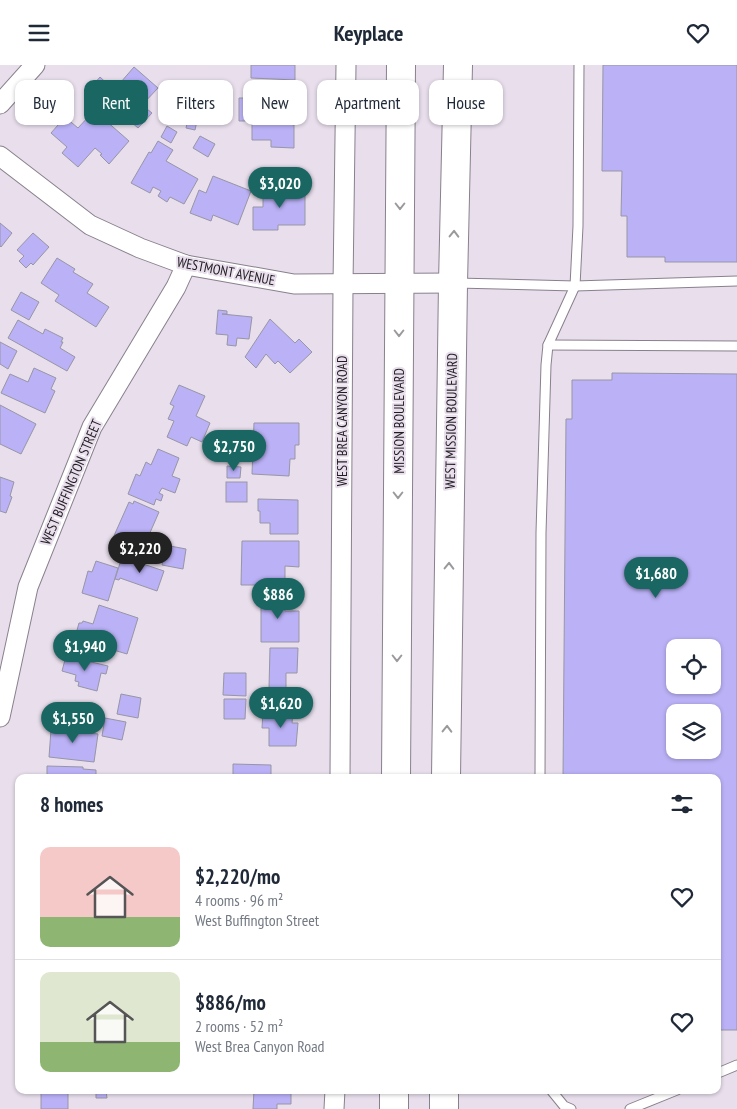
<!DOCTYPE html>
<meta charset="utf-8">
<style>
:root{--surface:#fff;--page:#f6f6f7;--text:#1f2937;--muted:#747a83;--line:#e0e1e3;--accent:#196662}
body{margin:0;font-family:"PT Sans Narrow",sans-serif;background:var(--page);color:var(--text);height:100vh;display:flex;flex-direction:column;font-size:19px;white-space:nowrap}
*{box-sizing:border-box;margin:0}
p{font-size:16px;color:var(--muted)}
.icon{flex:none;width:28px;height:28px;fill:none;stroke:currentColor;stroke-width:2;stroke-linecap:round;stroke-linejoin:round}
.map{position:relative;flex:1;overflow:hidden}
.sheet{position:absolute;left:15px;top:709px;width:706px;height:320px;display:flex;flex-direction:column;background:var(--surface);border-radius:10px;box-shadow:0 1px 4px #0004}
.sheet>*{flex:none}
.hud{position:absolute;left:15px;top:15px;width:708px;height:45px;display:flex;gap:10px}
.controls{position:absolute;left:666px;top:574px;display:grid;gap:10px}
.controls a{display:grid;place-items:center;width:55px;height:55px;border-radius:10px;background:var(--surface);box-shadow:0 1px 4px #0004;font-size:25px}
.price{position:absolute;translate:-50% -42px;padding:0 11px;border-radius:18px;background:var(--accent);color:#fff;font-size:16px;line-height:32px;filter:drop-shadow(0 1px 2px #0008)}
.price::after{content:'';position:absolute;left:50%;top:30px;width:15px;height:11px;margin-left:-8px;background:inherit;clip-path:polygon(0 0,100% 0,50% 100%)}
.price.selected{background:#222;color:#fff}
ul{padding:0;list-style:none}
li{display:flex;align-items:center;gap:15px;height:125px;padding:0 25px}
li+li{border-top:1px solid var(--line)}
li span{display:grid;place-items:center;flex:none;width:140px;height:100px;border-radius:10px;color:#555}
li>.icon{margin-inline-start:auto}
span .icon{width:60px;height:60px;fill:#fffc;stroke-width:1}
li b{font-size:21px}
h2{display:flex;justify-content:space-between;align-items:center;height:60px;padding:0 25px;font-size:21px}
.chip{padding:0 18px;border-radius:10px;background:var(--surface);box-shadow:0 1px 4px #0004;font-size:18px;line-height:45px}
.chip.selected{background:var(--accent);color:#fff}
header{display:flex;justify-content:space-between;align-items:center;height:65px;padding:0 25px;background:var(--surface);font-size:22px;font-weight:700}
.map>svg:first-child{display:block}
.building{fill:#bab1f6;stroke:#9796a5;fill-rule:evenodd}
.lines{fill:none;stroke-linecap:round;stroke-linejoin:round}
.lane-casing{stroke:#89808d;stroke-width:11}
.street-casing{stroke:#89808d;stroke-width:21}
.primary-casing{stroke:#89808d;stroke-width:30}
.lane{stroke:#fff;stroke-width:9}
.street{stroke:#fff;stroke-width:19}
.primary{stroke:#fff;stroke-width:28}
.oneway{stroke:#9b999c}
.labels{text-anchor:middle;dominant-baseline:central;stroke-width:4;stroke-linejoin:round;paint-order:stroke}
.street-label{font-size:14px;fill:#201d22;stroke:#e8deec}
</style>
<header><svg class="icon" aria-label="menu" viewBox="0 0 24 24"><path d="M4 6h16M4 12h16M4 18h16"/></svg>Keyplace<svg class="icon" aria-label="heart" viewBox="0 0 24 24"><path d="M12 20l-8-8c-3-5 5-10 8-4 3-6 11-1 8 4z"/></svg></header>
<div class="map">
<svg width="737" height="1044" viewBox="0 0 737 1044">
<rect width="100%" height="100%" fill="#e8deec"/>
<g class="building">
<path d="M251,0H295V15L251,13Z"/>
<path d="M603,0H737V197H665V192H627V151H621L622,106H602Z"/>
<path d="M134,2L158,23L142,40L152,48L138,63L108,37L103,43L86,28L100,12L114,25Z"/>
<path d="M239,33H290L289,59L294,60V83L271,82V75H252V56H239Z"/>
<path d="M96,47L129,76L109,99L100,90L102,89L95,83L78,102L62,88L67,82L51,68L65,52L78,63L90,50L92,52Z"/>
<path d="M188,54L197,56L195,65L186,63Z"/>
<path d="M167,61L177,67L171,78L161,72Z"/>
<path d="M200,71L215,79L208,92L193,83Z"/>
<path d="M158,76L173,85L166,96L198,114L184,139L170,132L167,137L158,131L161,126L153,122L150,128L131,118L149,87L151,88Z"/>
<path d="M213,111L251,126L238,160L213,150L211,156L190,148L199,125L206,128Z"/>
<path d="M263,123H305V160H278V165H253V142H263Z"/>
<path d="M0,158L12,168L1,182L0,181Z"/>
<path d="M33,168L49,182L33,200L31,198L26,203L19,196L24,191L17,185Z"/>
<path d="M57,193L75,204L73,207L93,219L87,228L109,242L96,262L55,236L59,230L41,218Z"/>
<path d="M21,227L39,237L29,255L11,245Z"/>
<path d="M218,245L227,246V249H222L252,252L249,274L237,273L236,281L227,280L228,270L216,269Z"/>
<path d="M270,254L295,278L299,274L312,287L290,308L278,296L275,299L266,289L256,303L245,292Z"/>
<path d="M18,255L43,269L45,264L63,273L61,277H63L60,283L75,292L67,306L8,273Z"/>
<path d="M0,277L17,286L8,304L0,299Z"/>
<path d="M34,303L56,313L51,324L55,326L45,348L1,328L10,309L28,317Z"/>
<path d="M612,308L737,309V965H718V712H563L566,354H572V315H612ZM675,582H712V620H675ZM675,648H712V685H675Z"/>
<path d="M179,320L205,331L196,351L210,358L202,377L191,372L187,381L167,372L174,356L168,354L174,341L170,339Z"/>
<path d="M0,340L36,359L21,389L0,379Z"/>
<path d="M254,358H299V380H295V394H290L289,411L252,409Z"/>
<path d="M230,371L242,374L239,386L227,383Z"/>
<path d="M158,384L179,393L172,411L180,414L175,428L162,423L159,428L163,430L161,436L156,434L154,440L128,429L136,409L140,411L146,397L151,400Z"/>
<path d="M227,401L241,402L240,413H227Z"/>
<path d="M0,412L14,417L10,431L12,432L6,448L0,446Z"/>
<rect x="226" y="417" width="21" height="20"/>
<path d="M258,434L298,435V469H270V458H260V446H258Z"/>
<path d="M134,436L159,447L142,486L113,473L129,437L133,439Z"/>
<path d="M242,476H299V502L285,501V524H261V520H241Z"/>
<path d="M165,480L186,484L183,504L162,500Z"/>
<path d="M122,492L164,506L157,526L120,513L119,515L115,514Z"/>
<path d="M96,496L118,503L108,536L82,528L88,506L92,507Z"/>
<path d="M261,528H285V546H299V577H261Z"/>
<path d="M99,540L138,553L127,589L110,584L108,593L72,583L79,558H82L83,556L93,559Z"/>
<path d="M270,583H298L297,608H286V623H269Z"/>
<path d="M66,591L108,601L106,609L101,608L97,626L78,621L79,617L75,616L76,610L62,606Z"/>
<path d="M224,608H246V631L223,630Z"/>
<path d="M121,629L141,633L138,653L117,649Z"/>
<path d="M224,634H246L245,654H224Z"/>
<path d="M263,647H293L292,658H298L296,681H269V663H262Z"/>
<path d="M105,653L126,657L122,675L102,671Z"/>
<path d="M60,658L79,661V667L98,669L94,697L49,692L51,665L59,666Z"/>
<path d="M233,699L271,700V711L296,712H233Z"/>
<path d="M47,701L83,702V704L96,705V712H47Z"/>
<rect x="41" y="1025" width="27" height="19"/>
<path d="M96,1025H106L107,1033H96Z"/>
<path d="M254,1025H291V1039H277V1044H253Z"/>
</g>
<g class="lines">
<g class="lane-casing">
<g id="lane">
<path d="M456,218L575,221L737,216"/>
<path d="M548,280L737,281"/>
<path d="M540,712L541,468L546,300L548,280L575,221L578,161L579,0"/>
<path d="M718,1008L737,1000"/>
<path d="M551,1025L564,1041L571,1044"/>
<path d="M630,1044L677,1025"/>
</g>
</g>
<g class="street-casing">
<g id="street">
<path d="M0,39L35,0"/>
<path d="M0,91L90,160L140,183L186,200L294,219L453,218"/>
<path d="M0,652L28,522L92,362L176,222L186,200"/>
<path d="M340,712L343,220L346,0"/>
<path d="M334,1044L335,1025"/>
</g>
</g>
<g class="primary-casing">
<g id="primary">
<path d="M396,712L401,0"/>
<path d="M446,712L453,218L458,0"/>
<path d="M394,1044V1025"/>
<path d="M444,1044V1025"/>
</g>
</g>
<use href="#lane" class="lane"/>
<use href="#street" class="street"/>
<use href="#primary" class="primary"/>
</g>
<defs><path id="oneway-chevron" d="M-2-3.5L2.5 0L-2 3.5" fill="none" stroke-width="1.6" stroke-linecap="round" stroke-linejoin="round" transform="scale(1.25)"/></defs>
<g class="oneway">
<use href="#oneway-chevron" transform="translate(400 141) rotate(90)"/>
<use href="#oneway-chevron" transform="translate(454 169) rotate(-89)"/>
<use href="#oneway-chevron" transform="translate(399 268) rotate(90)"/>
<use href="#oneway-chevron" transform="translate(398 430) rotate(90)"/>
<use href="#oneway-chevron" transform="translate(449 501) rotate(-89)"/>
<use href="#oneway-chevron" transform="translate(397 593) rotate(90)"/>
<use href="#oneway-chevron" transform="translate(447 664) rotate(-89)"/>
</g>
<g class="labels">
<g class="street-label">
<text transform="translate(226 206) rotate(11)">WESTMONT AVENUE</text>
<text transform="translate(342 356) rotate(-90)">WEST BREA CANYON ROAD</text>
<text transform="translate(399 356) rotate(-90)">MISSION BOULEVARD</text>
<text transform="translate(451 356) rotate(-89)">WEST MISSION BOULEVARD</text>
<text transform="translate(71 417) rotate(-67)">WEST BUFFINGTON STREET</text>
</g>
</g>
</svg>
<div class="controls">
<a><svg class="icon" aria-label="locate" viewBox="0 0 24 24"><circle cx="12" cy="12" r="6"/><path d="M12 2v4M12 18v4M2 12h4M18 12h4"/></svg></a>
<a><svg class="icon" aria-label="layers" viewBox="0 0 24 24"><path d="M12 4l9 5-9 5-9-5zM3 14l9 5 9-5"/></svg></a>
</div>
<b class="price" style="left:280px;top:144px">$3,020</b>
<b class="price" style="left:234px;top:407px">$2,750</b>
<b class="price selected" style="left:140px;top:509px">$2,220</b>
<b class="price" style="left:656px;top:534px">$1,680</b>
<b class="price" style="left:278px;top:555px">$886</b>
<b class="price" style="left:85px;top:607px">$1,940</b>
<b class="price" style="left:281px;top:664px">$1,620</b>
<b class="price" style="left:73px;top:679px">$1,550</b>
<div class="hud">
<a class="chip">Buy</a>
<a class="chip selected">Rent</a>
<a class="chip">Filters</a>
<a class="chip">New</a>
<a class="chip">Apartment</a>
<a class="chip">House</a>
</div>
<section class="sheet">
<h2>8 homes<svg class="icon" aria-label="filters" viewBox="0 0 24 24"><path d="M4 7h16M4 17h16"/><circle cx="9" cy="7" r="2"/><circle cx="15" cy="17" r="2"/></svg></h2>
<ul>
<li><span style="background:linear-gradient(#f6c9c9 70%,#8fb573 0)"><svg class="icon" aria-label="home" viewBox="0 0 24 24"><path d="M3 11l9-7 9 7M6 9v11h12V9"/></svg></span><div><b>$2,220/mo</b><p>4 rooms · 96 m²</p><p>West Buffington Street</p></div><svg class="icon" aria-label="heart" viewBox="0 0 24 24"><path d="M12 20l-8-8c-3-5 5-10 8-4 3-6 11-1 8 4z"/></svg></li>
<li><span style="background:linear-gradient(#dfe7d0 70%,#8fb573 0)"><svg class="icon" aria-label="home" viewBox="0 0 24 24"><path d="M3 11l9-7 9 7M6 9v11h12V9"/></svg></span><div><b>$886/mo</b><p>2 rooms · 52 m²</p><p>West Brea Canyon Road</p></div><svg class="icon" aria-label="heart" viewBox="0 0 24 24"><path d="M12 20l-8-8c-3-5 5-10 8-4 3-6 11-1 8 4z"/></svg></li>
</ul>
</section>
</div>
